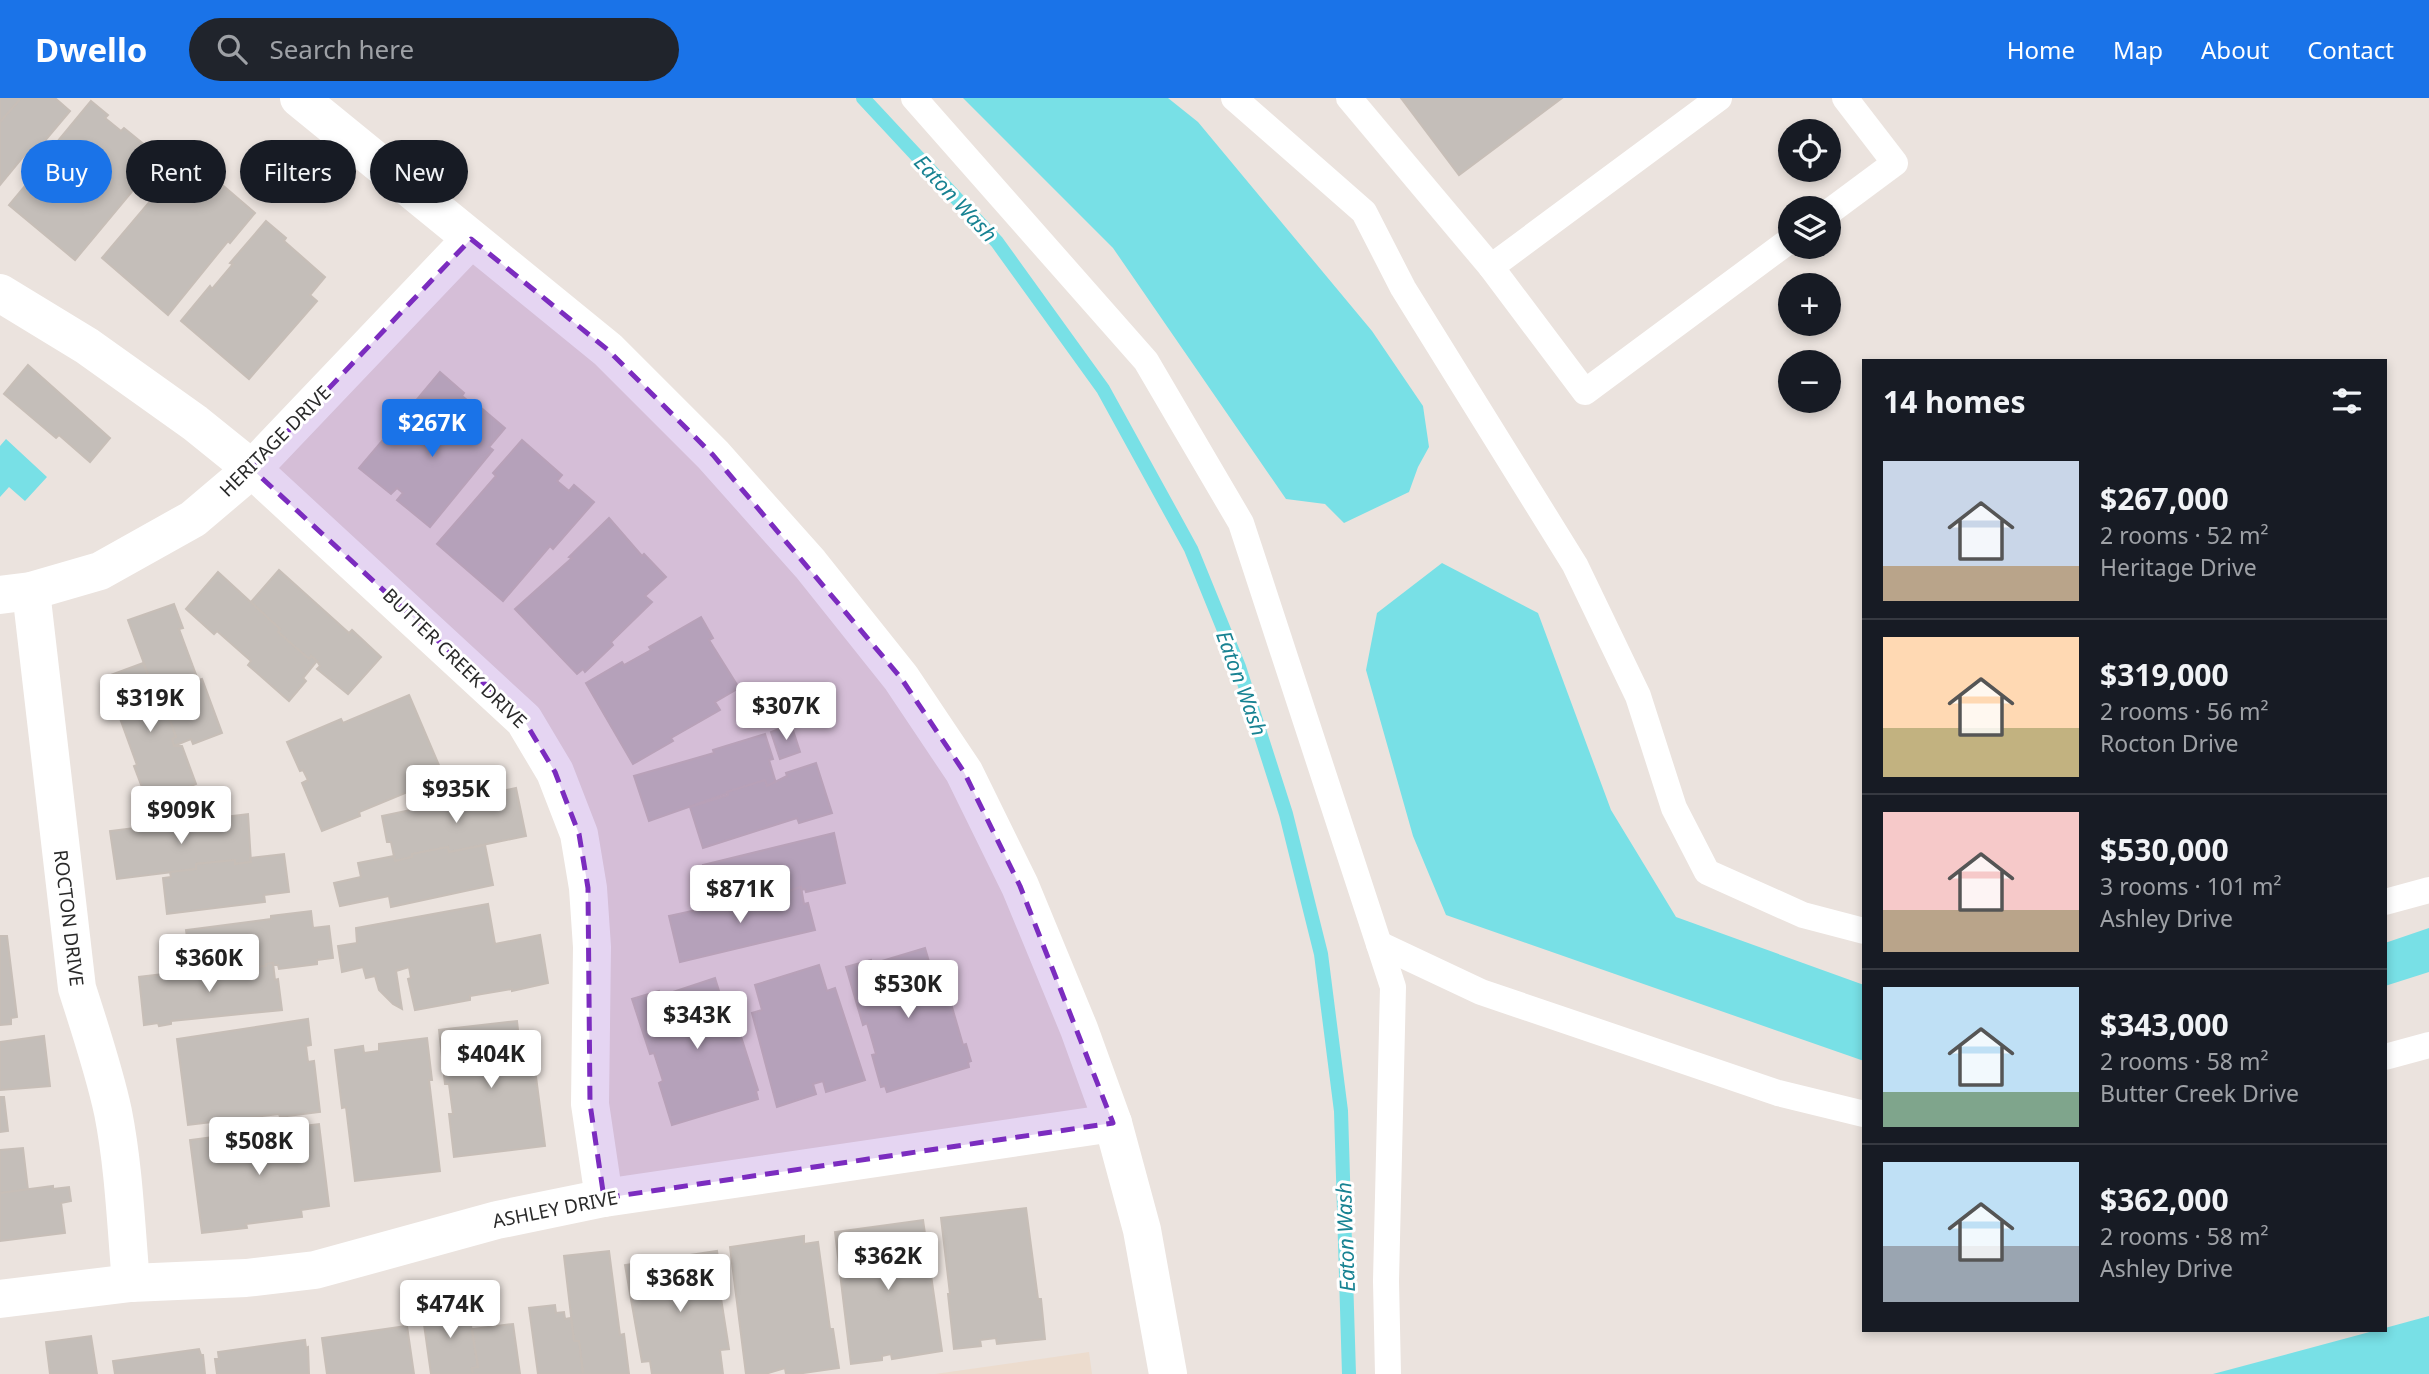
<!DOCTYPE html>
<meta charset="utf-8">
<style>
:root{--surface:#171b24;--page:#20242c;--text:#f1f3f6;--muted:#9ea1a6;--line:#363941;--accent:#1a73e8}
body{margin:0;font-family:"Noto Sans",sans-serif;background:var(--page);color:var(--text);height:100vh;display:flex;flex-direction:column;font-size:26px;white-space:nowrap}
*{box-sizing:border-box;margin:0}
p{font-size:23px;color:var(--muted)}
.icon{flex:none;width:38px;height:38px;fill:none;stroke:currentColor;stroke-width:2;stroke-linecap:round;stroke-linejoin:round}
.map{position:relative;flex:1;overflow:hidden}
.sheet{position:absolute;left:1862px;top:261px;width:525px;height:973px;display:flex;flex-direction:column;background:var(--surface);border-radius:0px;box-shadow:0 4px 10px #0003}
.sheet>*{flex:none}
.banner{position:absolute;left:21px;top:42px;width:665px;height:63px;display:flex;gap:14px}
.tools{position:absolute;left:1778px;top:21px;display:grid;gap:14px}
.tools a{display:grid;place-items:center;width:63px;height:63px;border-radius:50%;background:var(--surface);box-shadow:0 4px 10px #0003;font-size:35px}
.price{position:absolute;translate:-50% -60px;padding:0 16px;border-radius:7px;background:#fff;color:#222;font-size:23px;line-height:46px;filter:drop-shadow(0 2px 4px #0008)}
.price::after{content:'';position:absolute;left:50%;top:42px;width:21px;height:16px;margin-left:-10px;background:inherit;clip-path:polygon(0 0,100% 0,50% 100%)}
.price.selected{background:var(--accent);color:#fff}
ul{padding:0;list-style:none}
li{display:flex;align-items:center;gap:21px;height:175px;padding:0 21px}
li+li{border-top:2px solid var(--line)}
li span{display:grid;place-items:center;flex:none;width:196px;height:140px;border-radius:0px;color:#555}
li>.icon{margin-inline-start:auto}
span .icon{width:84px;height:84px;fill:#fffc;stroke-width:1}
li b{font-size:30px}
h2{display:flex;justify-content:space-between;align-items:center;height:84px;padding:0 21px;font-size:30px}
.pill{padding:0 24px;border-radius:32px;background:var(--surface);box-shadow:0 4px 10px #0003;font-size:24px;line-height:63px}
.pill.selected{background:var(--accent);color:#fff}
header{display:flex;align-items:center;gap:42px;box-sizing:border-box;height:98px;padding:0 35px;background:var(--accent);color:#fff}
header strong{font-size:33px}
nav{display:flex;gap:38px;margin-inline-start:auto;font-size:24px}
.search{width:490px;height:63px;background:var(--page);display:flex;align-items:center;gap:18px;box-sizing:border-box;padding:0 24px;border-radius:38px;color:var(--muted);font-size:26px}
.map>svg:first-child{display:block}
.education{fill:#ecdcce}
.water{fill:#78e0e6}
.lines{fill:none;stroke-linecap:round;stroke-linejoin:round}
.stream{stroke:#78e0e6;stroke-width:14}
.building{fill:#c4beb9;stroke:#c7beb7;stroke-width:2}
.lane{stroke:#fff;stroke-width:26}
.street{stroke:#fff;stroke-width:38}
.secondary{stroke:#fff;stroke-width:38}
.marked{fill:#7b2cbf;fill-opacity:0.2;stroke:#7b2cbf;stroke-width:5;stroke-dasharray:14 9;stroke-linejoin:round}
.labels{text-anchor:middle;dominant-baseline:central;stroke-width:6;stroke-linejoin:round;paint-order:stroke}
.street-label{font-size:19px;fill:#2a2a2a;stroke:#fff}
.water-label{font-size:21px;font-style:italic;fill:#178292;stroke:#fff}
</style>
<header>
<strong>Dwello</strong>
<div class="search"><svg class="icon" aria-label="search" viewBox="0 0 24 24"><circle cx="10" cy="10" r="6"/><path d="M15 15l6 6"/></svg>Search here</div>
<nav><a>Home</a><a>Map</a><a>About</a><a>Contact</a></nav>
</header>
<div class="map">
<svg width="2429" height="1276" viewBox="0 0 2429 1276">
<rect width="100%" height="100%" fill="#ebe3de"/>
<path class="education" d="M1089,1254L1092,1276H935Z"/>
<g class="water">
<path d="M963,0H1168L1198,24L1372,233L1423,308L1429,349L1418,369L1409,394L1344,425L1325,406L1286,401L1113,150Z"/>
<path d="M6,341L47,379L25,403L9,389L0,399V348Z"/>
<path d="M1442,465L1538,515L1611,712L1676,819L1864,887V963L1446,817L1413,738L1366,572L1377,515Z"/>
<path d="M2429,830V874L2385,888V845Z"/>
<path d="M2429,1218V1276H2213L2377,1232H2385V1230Z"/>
</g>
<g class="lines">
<path class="stream" d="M863,0L997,144L1103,291L1191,451L1239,569L1286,716L1321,856L1341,1013L1349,1276"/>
</g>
<g class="building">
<path d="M0,0H21L1,25L0,24Z"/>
<path d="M21,0H55L70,13L32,58L27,54L0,87V24Z"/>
<path d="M1401,0H1562L1459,77Z"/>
<path d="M91,3L108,17L105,20L121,33L124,30L163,62L137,93L134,91L75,162L9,107L60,46L57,44Z"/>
<path d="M185,55L208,75L204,80L215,88L219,84L255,115L230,145L228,143L168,217L102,160L152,101L149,97Z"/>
<path d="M266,123L286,140L284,143L325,179L310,197L317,203L249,281L181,223L210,188L212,191L233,166L230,165Z"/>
<path d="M28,267L110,340L90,364L59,337L56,340L4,296Z"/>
<path d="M440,274L464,295L462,298L478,311L464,328H442L445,318L423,301L412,314L409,311Z"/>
<path d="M423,301L445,318L442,328H464L480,309L505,330L489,349L493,352L430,429L397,402L403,395L397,390L391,396L359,370L382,343L385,346Z"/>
<path d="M522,342L562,377L557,383L569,393L574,387L594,404L553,451L550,448L503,503L437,446L496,378L493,375Z"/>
<path d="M609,420L642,458L644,456L666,479L645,498L652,504L611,544L613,547L585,574L583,571L577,576L515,511L572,460L569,459Z"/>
<path d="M279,472L349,535L352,532L381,559L348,596L317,571L320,568L317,563L311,558L309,561L278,534L280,531L251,504Z"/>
<path d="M218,474L280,531L278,534L309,561L311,558L317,563L303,580L306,583L289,603L248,567L251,563L217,533L214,536L186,511Z"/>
<path d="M174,506L183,530L179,531L198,582L202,581L222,635L193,646L191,641L174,648L172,641L176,639L160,596L156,598L128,522Z"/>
<path d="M701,519L713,540L709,542L739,590L715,604L720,612L671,640L673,643L633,666L586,585L622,564L624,567L651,552L649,549Z"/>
<path d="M143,565L156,598L160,596L176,639L172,641L174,648H182L196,686L148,705L134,668L137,667L105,579Z"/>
<path d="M409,597L444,679L359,714L360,718L322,733L302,685L308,682L303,672L300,673L287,644L341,621L343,625Z"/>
<path d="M791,626L800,654L780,661L771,634Z"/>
<path d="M765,636L773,661L769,662L776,685L767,688L765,682L649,723L634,678L714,655L713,652Z"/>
<path d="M816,665L832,715L799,725L797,720L703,750L690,709L728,697L727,694L765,682L767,688L787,678L786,675Z"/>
<path d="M516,690L526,738L449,754L448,749L412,756V759L395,763L391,744H387L382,718L439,706V709L469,702L468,700Z"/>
<path d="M248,716L251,764L235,766V762L196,766V771L117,781L110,733L134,730L135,733L191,726L190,723Z"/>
<path d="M834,735L845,785L806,794L805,791L801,792V789L771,799L752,803V800L712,808L703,767Z"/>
<path d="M485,747L493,787L391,809L389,798L340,808L334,785L361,779L358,765L394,758L395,763L412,759V756L448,749L449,754Z"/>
<path d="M284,756L289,794L264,797L265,804L167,816L163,780L171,779L170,774L196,771V766L235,762V766L251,764L250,760Z"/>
<path d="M801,789L804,806L808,805L815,832L680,864L669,818L752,800V803L771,799Z"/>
<path d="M488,806L495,846L540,837L548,885L512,893V891L470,898V902L415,912L408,881L411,880L409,869L396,873L402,911L393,906L379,892L375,878L366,880L363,869L342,874L338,848L357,845L356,830Z"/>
<path d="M311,813L313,830L329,828L333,860L317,862V866L279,871L278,867H273V865L266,866V868L223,873L222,869L196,872V866H191L186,832L271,821V818Z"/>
<path d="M0,838H7L17,919L11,920V926L0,927Z"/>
<path d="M925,850L932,874L941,871L963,947L966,946L971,963L968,964L969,969L887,994L885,988L881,989L872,957L876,956L867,925L863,927L846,869L871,862L872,866Z"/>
<path d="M273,865L275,882L278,881L282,912L171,923V926L159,928L158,925L144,927L139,879L222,869L223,873L266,868V866Z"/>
<path d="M819,867L827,893L835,890L865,982L826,994L823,983L813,986L816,996L777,1009L752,915L762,912L755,887Z"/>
<path d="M715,880L723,906L730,904L758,992L756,993L758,1001L672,1027L659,985L663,983L654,955L650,956L632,901L659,893L661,898Z"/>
<path d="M308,921L311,947L306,948L308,964L314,963L320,1014L280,1019L279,1016L188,1027L177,941Z"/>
<path d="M517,923L520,950L532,948L545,1048L454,1059L449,1016H453L449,986H445L439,932Z"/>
<path d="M44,938L50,988L0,992V944Z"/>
<path d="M427,940L432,982H429L440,1073L355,1083L346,1009L342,1010L335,952L363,948L364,955L379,953V946Z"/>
<path d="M0,999H4L8,1033L0,1034Z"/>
<path d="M319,1026L329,1108L301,1112L302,1119L246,1126L247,1130L202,1135L190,1042L235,1036L236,1040L279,1034V1031Z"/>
<path d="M23,1050L28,1092L0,1095V1052Z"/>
<path d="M53,1088V1091L69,1089L71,1103L61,1105L65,1135L0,1143V1095Z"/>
<path d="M1026,1110L1038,1201H1041L1045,1241L997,1246L996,1240L980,1242L981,1248L954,1251L948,1196H950L941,1120Z"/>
<path d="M923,1122L942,1253L892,1261L891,1256L882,1258V1262L851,1266L835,1134Z"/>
<path d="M804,1138V1146L818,1144L830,1231H833L839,1270L796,1276H786L785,1270L765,1276H746L730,1149Z"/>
<path d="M609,1153L620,1237L624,1236L629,1276H583L579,1243H574L564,1158Z"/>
<path d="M717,1153L723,1194H720L729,1251L720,1252L723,1276H652L650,1263L642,1264L625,1167L666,1161L668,1173L678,1172L676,1159Z"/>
<path d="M459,1206L460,1211L468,1210L478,1269L472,1270L473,1276H431L422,1212Z"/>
<path d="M555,1207L556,1215L564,1214L565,1221L571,1220L574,1243H579L583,1276H538L529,1210Z"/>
<path d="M513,1226L520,1276H473L472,1270L478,1269L472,1231Z"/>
<path d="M407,1228L414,1276H327L322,1240Z"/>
<path d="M91,1238L97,1276H50L46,1244Z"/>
<path d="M305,1242L306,1250L308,1249L309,1276H217L215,1261H219L218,1254Z"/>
<path d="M199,1251L201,1257H203L205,1276H115L113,1263Z"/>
</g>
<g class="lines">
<g class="lane">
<path d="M914,0L1146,263L1241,425L1393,889L1386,1183L1388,1276"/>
<path d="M1234,0L1364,114L1403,190L1575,467L1638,598L1674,710L1707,774L1803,817L1864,833"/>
<path d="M1349,0L1491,169"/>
<path d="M1719,0L1491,169L1585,294L1790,142"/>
<path d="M1829,114L1895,65L1845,0"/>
<path d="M2385,804L2429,792"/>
<path d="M1379,846L1481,894L1778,995L1864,1016"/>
<path d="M2385,959L2429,947"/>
</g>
<g class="street">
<path d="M0,195L87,248L195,325L252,371L524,622L555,674L579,736L588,790L592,849L590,1006L604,1100"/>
<path d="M31,493L77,890C90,931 104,972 113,1014C124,1070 126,1128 131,1185"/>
<path d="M0,497L31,493L100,473L193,421L252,371L471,141"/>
<path d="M0,1201L131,1185L246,1180L315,1172L497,1122L604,1100L1113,1025"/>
</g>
<path class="secondary" d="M299,0L608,252L713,357L810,466L901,580L964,674L1020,788L1079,931L1113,1025L1142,1132L1168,1276"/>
</g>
<path class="marked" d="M471,141L608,252L713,357L901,580L964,674L1020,788L1113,1025L604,1100L590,1006L588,790L579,736L555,674L524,622L252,371Z"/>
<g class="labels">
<g class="street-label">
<text transform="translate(275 343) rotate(-45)">HERITAGE DRIVE</text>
<text transform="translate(455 560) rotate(44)">BUTTER CREEK DRIVE</text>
<text transform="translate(69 820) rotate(83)">ROCTON DRIVE</text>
<text transform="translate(555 1111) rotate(-11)">ASHLEY DRIVE</text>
</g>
<g class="water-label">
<text transform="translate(956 100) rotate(47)">Eaton Wash</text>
<text transform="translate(1242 585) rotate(70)">Eaton Wash</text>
<text transform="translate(1345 1139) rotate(-92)">Eaton Wash</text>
</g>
</g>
</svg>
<div class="tools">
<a><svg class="icon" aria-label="locate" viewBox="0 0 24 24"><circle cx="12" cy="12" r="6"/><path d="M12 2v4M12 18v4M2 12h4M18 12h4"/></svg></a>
<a><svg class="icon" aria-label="layers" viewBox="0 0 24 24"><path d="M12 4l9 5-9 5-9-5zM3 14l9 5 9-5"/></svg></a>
<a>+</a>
<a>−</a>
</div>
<b class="price selected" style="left:432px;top:361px">$267K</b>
<b class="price" style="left:150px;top:636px">$319K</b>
<b class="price" style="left:786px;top:644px">$307K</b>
<b class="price" style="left:456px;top:727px">$935K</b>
<b class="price" style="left:181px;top:748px">$909K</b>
<b class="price" style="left:740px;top:827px">$871K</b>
<b class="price" style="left:209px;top:896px">$360K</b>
<b class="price" style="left:908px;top:922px">$530K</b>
<b class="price" style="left:697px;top:953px">$343K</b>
<b class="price" style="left:491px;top:992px">$404K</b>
<b class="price" style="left:259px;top:1079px">$508K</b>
<b class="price" style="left:888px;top:1194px">$362K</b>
<b class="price" style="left:680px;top:1216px">$368K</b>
<b class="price" style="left:450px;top:1242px">$474K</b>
<div class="banner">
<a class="pill selected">Buy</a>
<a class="pill">Rent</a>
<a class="pill">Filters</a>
<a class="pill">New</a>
</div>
<section class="sheet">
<h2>14 homes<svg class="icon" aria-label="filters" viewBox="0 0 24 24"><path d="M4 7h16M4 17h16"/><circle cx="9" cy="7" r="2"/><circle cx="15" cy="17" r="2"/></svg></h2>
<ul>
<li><span style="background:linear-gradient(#c9d6e8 75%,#b9a48a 0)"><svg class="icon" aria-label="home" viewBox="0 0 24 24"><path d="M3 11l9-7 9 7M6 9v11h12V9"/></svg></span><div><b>$267,000</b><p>2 rooms · 52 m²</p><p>Heritage Drive</p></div></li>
<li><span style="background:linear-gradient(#ffd9b3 65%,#c2b280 0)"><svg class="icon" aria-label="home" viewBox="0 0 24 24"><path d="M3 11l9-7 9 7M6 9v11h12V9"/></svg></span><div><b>$319,000</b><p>2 rooms · 56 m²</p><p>Rocton Drive</p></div></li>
<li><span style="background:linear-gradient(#f6c9c9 70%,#b9a48a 0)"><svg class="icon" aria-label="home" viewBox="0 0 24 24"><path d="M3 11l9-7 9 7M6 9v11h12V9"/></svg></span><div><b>$530,000</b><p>3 rooms · 101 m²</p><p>Ashley Drive</p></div></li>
<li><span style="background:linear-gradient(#bfe0f5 75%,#7fa58c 0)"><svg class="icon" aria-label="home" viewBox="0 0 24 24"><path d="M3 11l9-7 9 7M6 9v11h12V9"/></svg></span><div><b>$343,000</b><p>2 rooms · 58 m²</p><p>Butter Creek Drive</p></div></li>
<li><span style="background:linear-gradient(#bfe0f5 60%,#9aa5b1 0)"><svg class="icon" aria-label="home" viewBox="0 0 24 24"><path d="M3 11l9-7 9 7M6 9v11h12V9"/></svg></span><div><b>$362,000</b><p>2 rooms · 58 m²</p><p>Ashley Drive</p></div></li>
</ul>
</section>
</div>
